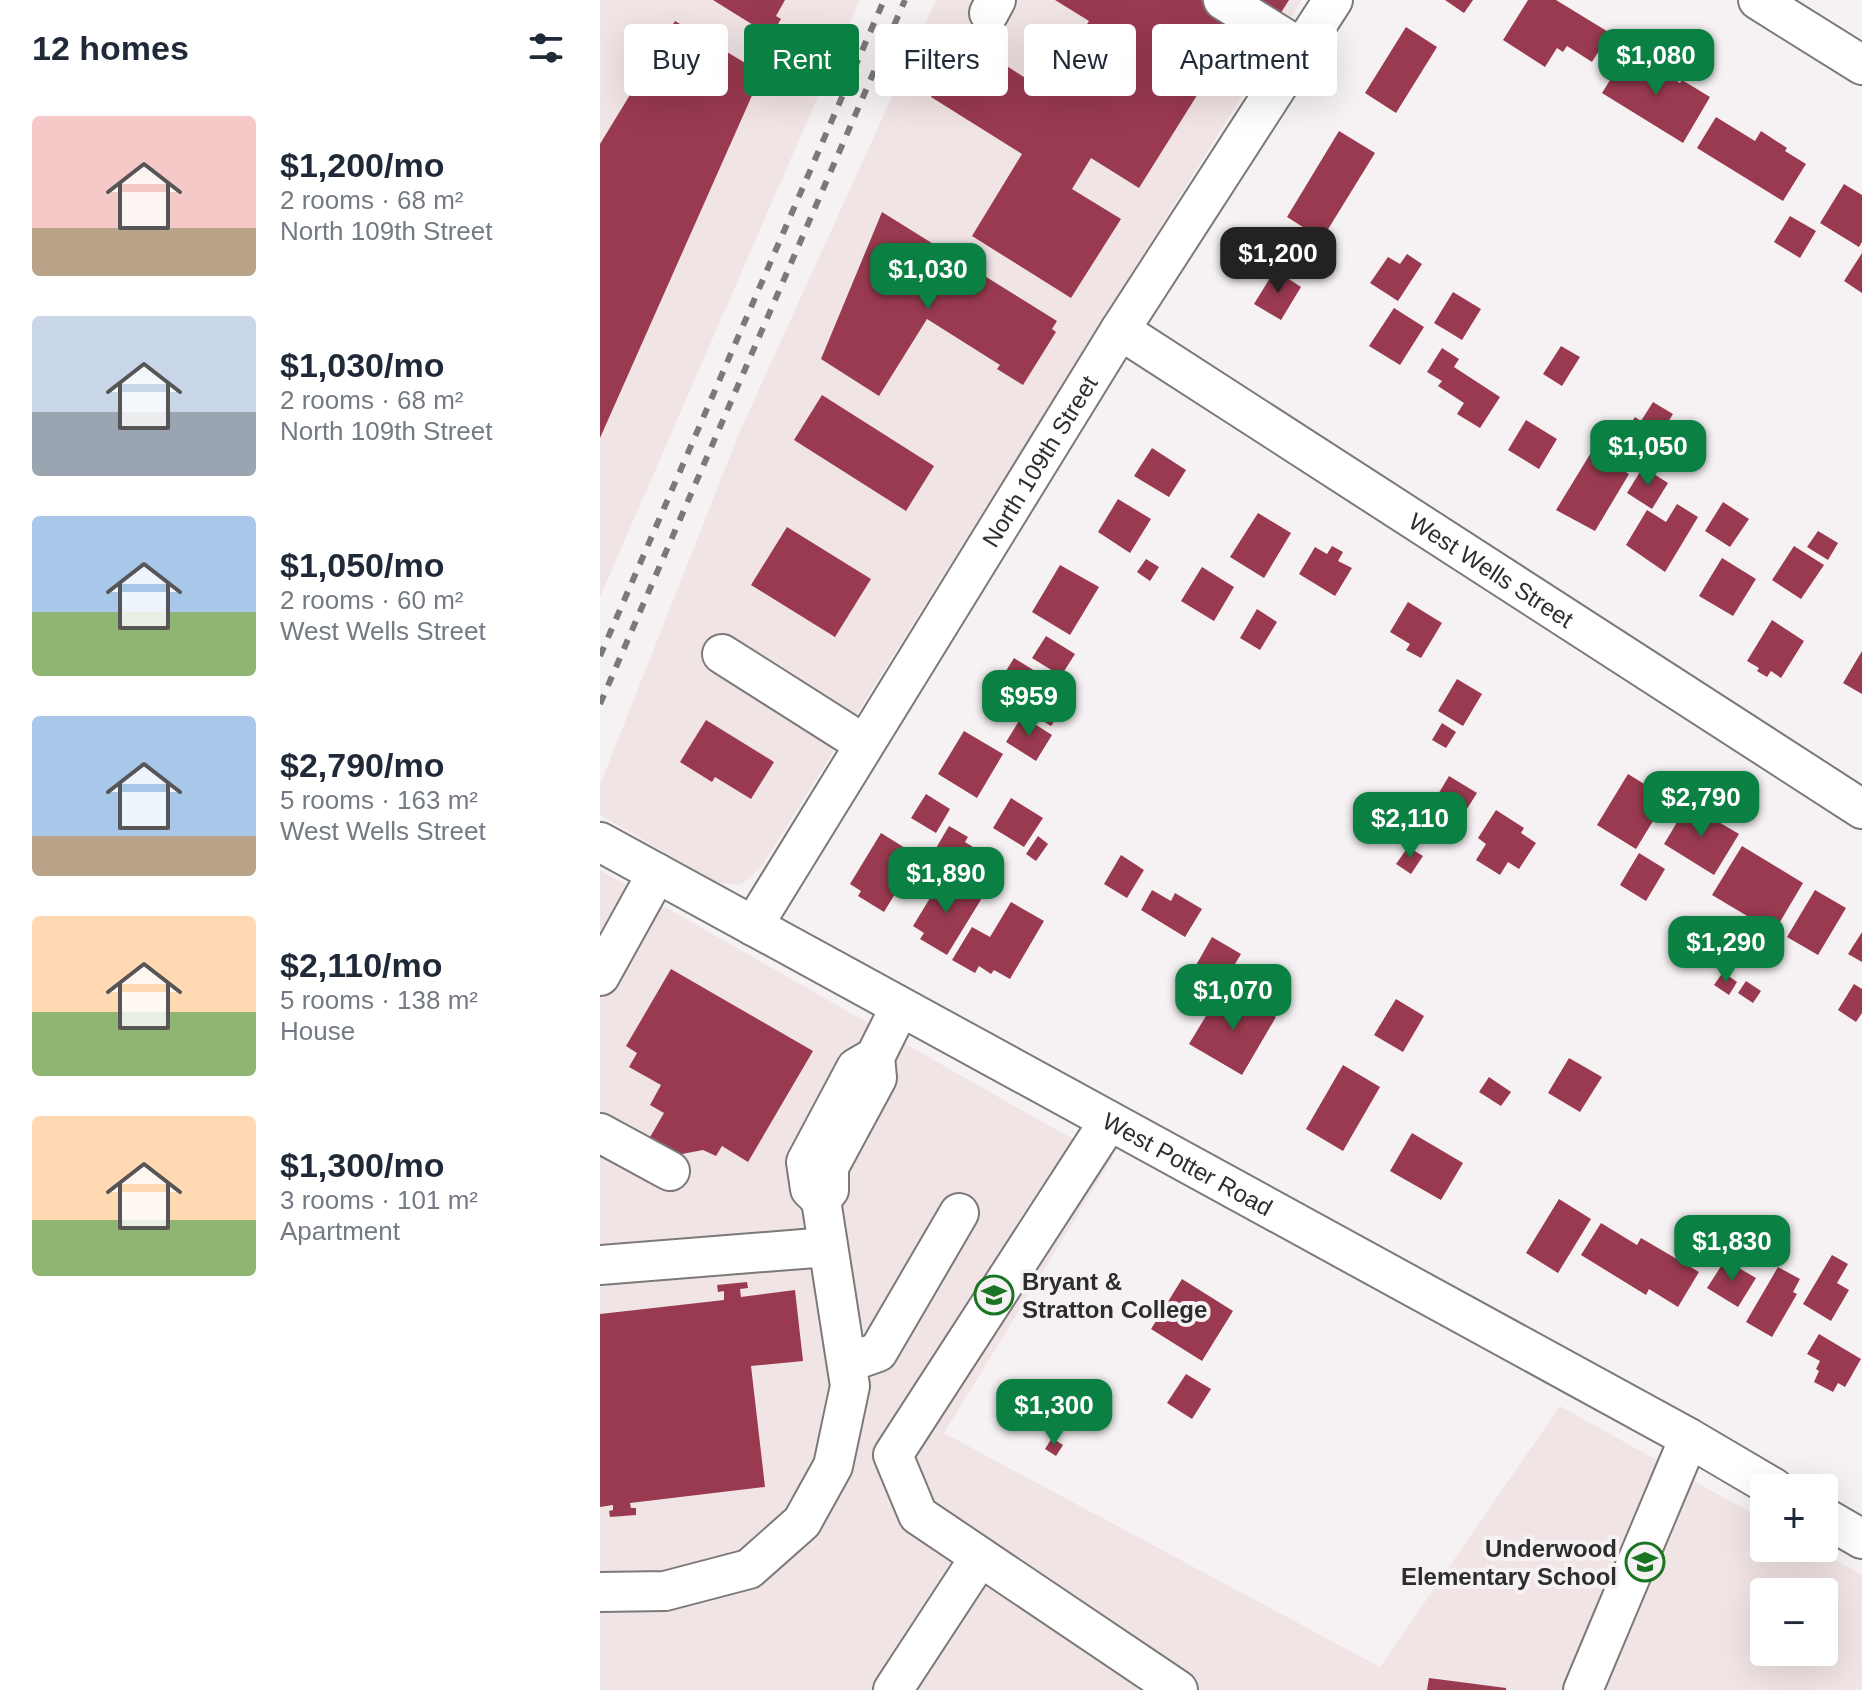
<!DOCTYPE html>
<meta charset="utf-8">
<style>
:root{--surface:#fff;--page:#f2f2f3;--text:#1f2937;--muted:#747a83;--accent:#0b8043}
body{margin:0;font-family:Arial,sans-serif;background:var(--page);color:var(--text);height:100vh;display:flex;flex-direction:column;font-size:30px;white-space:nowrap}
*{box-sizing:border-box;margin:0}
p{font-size:26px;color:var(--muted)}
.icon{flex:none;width:44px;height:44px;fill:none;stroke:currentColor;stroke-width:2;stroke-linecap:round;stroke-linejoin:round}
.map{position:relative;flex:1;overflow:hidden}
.drawer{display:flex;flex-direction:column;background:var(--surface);width:600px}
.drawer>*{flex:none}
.top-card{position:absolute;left:24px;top:24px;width:760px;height:72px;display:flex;gap:16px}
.buttons{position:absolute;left:1150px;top:1474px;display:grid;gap:16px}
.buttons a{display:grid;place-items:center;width:88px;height:88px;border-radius:8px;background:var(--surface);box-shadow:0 8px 32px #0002;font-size:40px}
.price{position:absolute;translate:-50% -68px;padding:0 18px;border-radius:16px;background:var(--accent);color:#fff;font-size:26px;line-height:52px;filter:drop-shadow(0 2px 4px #0008)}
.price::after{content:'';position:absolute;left:50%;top:48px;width:24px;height:18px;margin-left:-12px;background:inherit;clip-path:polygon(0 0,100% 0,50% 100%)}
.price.selected{background:#222;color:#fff}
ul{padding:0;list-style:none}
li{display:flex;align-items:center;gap:24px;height:200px;padding:0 32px}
li span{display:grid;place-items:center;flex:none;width:224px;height:160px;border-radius:8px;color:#555}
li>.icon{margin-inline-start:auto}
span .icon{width:96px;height:96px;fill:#fffc;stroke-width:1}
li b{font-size:34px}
h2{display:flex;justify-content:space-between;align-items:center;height:96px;padding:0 32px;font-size:34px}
.pill{padding:0 28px;border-radius:8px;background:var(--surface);box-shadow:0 8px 32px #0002;font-size:28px;line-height:72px}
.pill.selected{background:var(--accent);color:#fff}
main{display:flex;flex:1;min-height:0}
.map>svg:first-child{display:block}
.built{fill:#f1e4e5;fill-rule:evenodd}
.building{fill:#9a3a50}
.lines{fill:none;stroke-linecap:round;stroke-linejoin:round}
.minor-casing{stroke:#7c7979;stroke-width:42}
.minor{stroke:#fff;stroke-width:38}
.rail{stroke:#7b7879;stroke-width:6;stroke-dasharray:10 10;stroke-linecap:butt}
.labels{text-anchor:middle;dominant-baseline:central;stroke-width:8;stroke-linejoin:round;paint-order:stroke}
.street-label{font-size:24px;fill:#2e2d2d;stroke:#f6f2f3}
.poi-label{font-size:24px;font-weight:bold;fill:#2e2d2d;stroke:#f6f2f3;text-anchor:start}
</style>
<main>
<section class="drawer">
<h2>12 homes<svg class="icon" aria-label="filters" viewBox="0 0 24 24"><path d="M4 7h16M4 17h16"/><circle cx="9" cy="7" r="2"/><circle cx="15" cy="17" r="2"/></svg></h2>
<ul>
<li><span style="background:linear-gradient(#f6c9c9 70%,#b9a48a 0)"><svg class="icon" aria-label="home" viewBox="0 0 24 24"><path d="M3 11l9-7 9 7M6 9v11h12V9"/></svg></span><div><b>$1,200/mo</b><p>2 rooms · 68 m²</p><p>North 109th Street</p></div></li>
<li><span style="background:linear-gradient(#c9d6e8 60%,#9aa5b1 0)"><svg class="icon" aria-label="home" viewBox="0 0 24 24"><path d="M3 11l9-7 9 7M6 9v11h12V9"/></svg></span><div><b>$1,030/mo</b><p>2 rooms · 68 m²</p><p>North 109th Street</p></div></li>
<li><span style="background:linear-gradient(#a9c7e8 60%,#8fb573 0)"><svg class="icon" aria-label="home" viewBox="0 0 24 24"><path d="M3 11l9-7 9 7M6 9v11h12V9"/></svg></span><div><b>$1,050/mo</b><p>2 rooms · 60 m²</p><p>West Wells Street</p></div></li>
<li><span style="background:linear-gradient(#a9c7e8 75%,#b9a48a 0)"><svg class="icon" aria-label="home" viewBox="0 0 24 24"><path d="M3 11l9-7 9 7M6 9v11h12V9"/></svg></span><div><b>$2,790/mo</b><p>5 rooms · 163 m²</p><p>West Wells Street</p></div></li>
<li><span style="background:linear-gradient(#ffd9b3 60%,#8fb573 0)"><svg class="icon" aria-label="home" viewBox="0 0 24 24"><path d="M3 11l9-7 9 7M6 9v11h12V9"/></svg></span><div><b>$2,110/mo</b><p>5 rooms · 138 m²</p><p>House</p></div></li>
<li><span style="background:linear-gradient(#ffd9b3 65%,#8fb573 0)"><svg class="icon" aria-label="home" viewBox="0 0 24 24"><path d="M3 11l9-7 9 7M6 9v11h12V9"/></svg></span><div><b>$1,300/mo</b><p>3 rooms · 101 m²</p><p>Apartment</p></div></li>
</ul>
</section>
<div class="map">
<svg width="1262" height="1690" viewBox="0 0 1262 1690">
<rect width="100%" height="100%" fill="#f6f2f3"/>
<g class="built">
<path d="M0,0H260L0,597Z"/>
<path d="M336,0H702L162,866L141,885L118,883L0,815V785L140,431Z"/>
<path d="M0,870L460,1132L513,1157L344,1433L780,1667L960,1406L1164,1520V1548H1214L1262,1575V1690H0ZM1164,1592H1224V1652H1164Z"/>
</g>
<g class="building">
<path d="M113,0H185L176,16L181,19L171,36Z"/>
<path d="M455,0H601L641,25L539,188L491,158L472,189L521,219L471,298L372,236L422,154L331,97L355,33L446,91L489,21Z"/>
<path d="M628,0H689L672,27Z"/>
<path d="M845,0H873L864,13Z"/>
<path d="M928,0H956L1010,33L992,62L967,46L963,52L957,48L945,67L903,40Z"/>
<path d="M75,21L162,73L0,438V144Z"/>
<path d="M806,27L837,47L796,113L765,93Z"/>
<path d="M1028,51L1080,83L1082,80L1110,97L1083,143L1002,93Z"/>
<path d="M1116,117L1155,141L1161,131L1187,148L1185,151L1206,164L1183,201L1097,148Z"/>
<path d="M739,131L775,153L722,239L687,217Z"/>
<path d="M1244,184L1262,195V242L1259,247L1220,223Z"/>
<path d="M282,212L457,321L452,329L456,332L423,385L397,369L400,365L327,319L279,396L221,359Z"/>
<path d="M1190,216L1216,231L1200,258L1174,242Z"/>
<path d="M712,239L725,246L718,257L705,249Z"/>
<path d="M1262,253V293L1244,281Z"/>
<path d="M807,254L822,264L798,301L770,283L788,257L800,264Z"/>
<path d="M675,270L701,287L681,320L654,304Z"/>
<path d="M853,292L881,309L862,340L834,323Z"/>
<path d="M794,308L824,327L800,365L769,346Z"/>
<path d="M961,346L980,357L962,386L943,374Z"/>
<path d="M842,348L859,359L854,367L900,397L880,428L857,414L864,403L838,386L842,381L827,372Z"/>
<path d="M222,395L334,466L306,511L194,440Z"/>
<path d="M1053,402L1073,414L1046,458L1020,442L1035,417L1041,421Z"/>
<path d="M926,420L957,439L939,469L908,450Z"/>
<path d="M552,448L586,470L569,497L534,476Z"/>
<path d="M992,451L1029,474L995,531L956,510Z"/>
<path d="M1043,467L1068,483L1052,509L1027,493Z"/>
<path d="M518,499L551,519L530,553L498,532Z"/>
<path d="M1123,502L1149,519L1130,547L1105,531Z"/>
<path d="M1077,504L1098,517L1065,572L1026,545L1047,510L1066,522Z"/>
<path d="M658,513L691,533L664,578L630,557Z"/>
<path d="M187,527L271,579L235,637L151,585Z"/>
<path d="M1218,531L1238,543L1228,560L1207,547Z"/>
<path d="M732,546L743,552L738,561L752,568L735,596L699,574L715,547L727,554Z"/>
<path d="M1194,546L1224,565L1201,599L1172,580Z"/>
<path d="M1122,558L1156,579L1133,616L1099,596Z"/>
<path d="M546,559L559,567L550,581L537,572Z"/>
<path d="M460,565L499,587L470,635L432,612Z"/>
<path d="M602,567L634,587L614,621L581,601Z"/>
<path d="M808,602L842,623L821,658L806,650L810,644L790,632Z"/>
<path d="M657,609L677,622L660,650L640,638Z"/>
<path d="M1172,620L1204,641L1181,678L1171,671L1167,677L1157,671L1159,668L1147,661Z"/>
<path d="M446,636L475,654L461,676L432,658Z"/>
<path d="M1262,651V694L1243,683Z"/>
<path d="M414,658L451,681L447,689L462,699L455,711L459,714L451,726L420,707L427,695L401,679Z"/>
<path d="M857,679L882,694L863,726L838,711Z"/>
<path d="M422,716L452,735L436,761L406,742Z"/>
<path d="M106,720L174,762L151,799L115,777L112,782L80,762Z"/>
<path d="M842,723L856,732L846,748L832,740Z"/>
<path d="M364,731L403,754L377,798L338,774Z"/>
<path d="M1028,774L1067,798L1036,849L997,825Z"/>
<path d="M849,776L877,793L858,823L831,806Z"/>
<path d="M326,794L350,809L336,833L311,818Z"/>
<path d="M411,798L443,818L424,847L393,828Z"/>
<path d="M1088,804L1139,834L1114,875L1064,844Z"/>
<path d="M896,810L924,828L921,833L936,843L919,869L908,862L900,875L876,860L886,844L878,838Z"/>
<path d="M349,826L368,837L365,842L376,849L361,873L332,855Z"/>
<path d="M281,833L318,856L284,912L258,896L261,891L250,884Z"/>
<path d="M438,836L448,844L436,861L426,854Z"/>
<path d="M1142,846L1203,883L1174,932L1112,895Z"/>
<path d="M808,847L823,856L811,874L796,864Z"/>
<path d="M1039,853L1065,869L1046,901L1020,885Z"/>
<path d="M521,855L544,870L527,898L504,884Z"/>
<path d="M344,875L382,898L347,955L320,939L324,933L313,926Z"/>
<path d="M552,890L571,901L575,893L602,909L585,937L541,910Z"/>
<path d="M1215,890L1246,908L1218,955L1187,937Z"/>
<path d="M411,902L444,921L410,979L394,970L391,974L379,966L375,973L352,960L372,927L390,937Z"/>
<path d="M1262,932V962L1248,954Z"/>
<path d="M612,937L641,954L623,984L595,967Z"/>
<path d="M71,969L213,1051L148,1162L122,1146L116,1156L103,1150L82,1154L77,1162L46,1144L64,1113L50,1105L61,1085L29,1067L37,1053L26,1046Z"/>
<path d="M1123,972L1137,982L1129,995L1114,985Z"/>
<path d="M1146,981L1161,991L1153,1003L1138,993Z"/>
<path d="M1254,984L1262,989V1013L1256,1022L1238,1010Z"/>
<path d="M631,991L676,1017L642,1075L589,1044L612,1006L619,1010Z"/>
<path d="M796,999L824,1016L803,1052L774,1035Z"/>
<path d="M969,1058L1002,1077L980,1112L948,1093Z"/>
<path d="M743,1065L780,1087L743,1151L706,1129Z"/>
<path d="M889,1077L911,1092L901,1106L879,1092Z"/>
<path d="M812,1133L863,1163L841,1200L790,1171Z"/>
<path d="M959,1199L991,1219L958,1273L926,1253Z"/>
<path d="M1001,1223L1037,1245L1041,1238L1099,1272L1078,1307L1049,1289L1046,1295L981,1255Z"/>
<path d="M1232,1255L1248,1264L1237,1283L1249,1290L1231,1321L1203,1304Z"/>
<path d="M1125,1260L1156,1278L1138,1307L1107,1288Z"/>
<path d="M1178,1267L1200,1279L1193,1292L1197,1294L1172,1337L1146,1322Z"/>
<path d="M582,1279L633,1311L602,1361L551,1329Z"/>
<path d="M147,1282L148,1288L140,1289L141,1297L195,1290L203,1361L151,1366L165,1487L30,1503L31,1508H36V1515L10,1517L9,1511L13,1510V1505L0,1507V1314L124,1300V1291L118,1292L117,1285Z"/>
<path d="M1219,1334L1261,1359L1245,1387L1238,1383L1233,1392L1214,1382L1219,1371L1216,1369L1220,1361L1207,1354Z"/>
<path d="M586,1374L611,1389L592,1419L567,1403Z"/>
<path d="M452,1438L463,1445L456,1456L445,1449Z"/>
<path d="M829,1678L906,1688V1690H827Z"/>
</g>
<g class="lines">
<g class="minor-casing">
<g id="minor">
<path d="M623,0L702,49"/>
<path d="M1158,0L1262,65"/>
<path d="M389,13L396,0"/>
<path id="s1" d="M520,330L1262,809"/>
<path d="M122,654L264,744"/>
<path id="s2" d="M0,842L1089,1438L1174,1488"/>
<path id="s3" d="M153,926L520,330L733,0"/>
<path d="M0,976L57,873"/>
<path d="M275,1057L256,1068L206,1162L210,1189L221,1200L229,1190V1167L277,1078L275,1057L300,1007"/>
<path d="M509,1121L293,1455L318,1515L578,1690"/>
<path d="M0,1133L70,1171"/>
<path d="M0,1265L228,1247"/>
<path d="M247,1363L278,1352L359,1213"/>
<path d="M1224,1517L1262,1539"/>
<path d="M0,1592L65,1591L149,1569L202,1522L233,1466L250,1386L221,1200"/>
<path d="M293,1690L380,1557"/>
<path d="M983,1690L1089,1438"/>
</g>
</g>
<use href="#minor" class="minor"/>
<g class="rail">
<path d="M0,656L284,0"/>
<path d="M0,704L305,0"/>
</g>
</g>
<defs>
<g id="university-ring" transform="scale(2)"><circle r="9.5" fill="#f6f2f3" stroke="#1a7523" stroke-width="1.5"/><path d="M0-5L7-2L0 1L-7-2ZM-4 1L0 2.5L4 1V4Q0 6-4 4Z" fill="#1a7523"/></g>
<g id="school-ring" transform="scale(2)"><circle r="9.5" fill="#f6f2f3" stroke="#1a7523" stroke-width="1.5"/><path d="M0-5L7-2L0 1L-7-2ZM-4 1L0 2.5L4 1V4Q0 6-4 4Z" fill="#1a7523"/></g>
</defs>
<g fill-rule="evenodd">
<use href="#university-ring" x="394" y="1295"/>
<use href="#school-ring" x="1045" y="1562"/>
</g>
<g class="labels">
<g class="street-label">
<text stroke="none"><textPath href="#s3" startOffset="546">North 109th Street</textPath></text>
<text stroke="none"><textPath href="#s1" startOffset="442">West Wells Street</textPath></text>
<text stroke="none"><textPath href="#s2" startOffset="670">West Potter Road</textPath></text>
</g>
<g class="poi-label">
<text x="422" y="1281">Bryant &amp;<tspan x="422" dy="28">Stratton College</tspan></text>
<text x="1017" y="1548" text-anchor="end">Underwood<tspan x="1017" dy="28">Elementary School</tspan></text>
</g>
</g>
</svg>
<div class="buttons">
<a>+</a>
<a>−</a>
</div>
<b class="price" style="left:1056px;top:97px">$1,080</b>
<b class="price selected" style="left:678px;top:295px">$1,200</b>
<b class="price" style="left:328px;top:311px">$1,030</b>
<b class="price" style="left:1048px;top:488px">$1,050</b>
<b class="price" style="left:429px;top:738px">$959</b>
<b class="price" style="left:1101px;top:839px">$2,790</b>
<b class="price" style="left:810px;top:860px">$2,110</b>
<b class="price" style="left:346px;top:915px">$1,890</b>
<b class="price" style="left:1126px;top:984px">$1,290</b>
<b class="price" style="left:633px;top:1032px">$1,070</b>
<b class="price" style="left:1132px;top:1283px">$1,830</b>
<b class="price" style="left:454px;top:1447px">$1,300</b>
<div class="top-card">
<a class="pill">Buy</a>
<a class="pill selected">Rent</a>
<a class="pill">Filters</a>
<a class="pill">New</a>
<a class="pill">Apartment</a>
</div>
</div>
</main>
